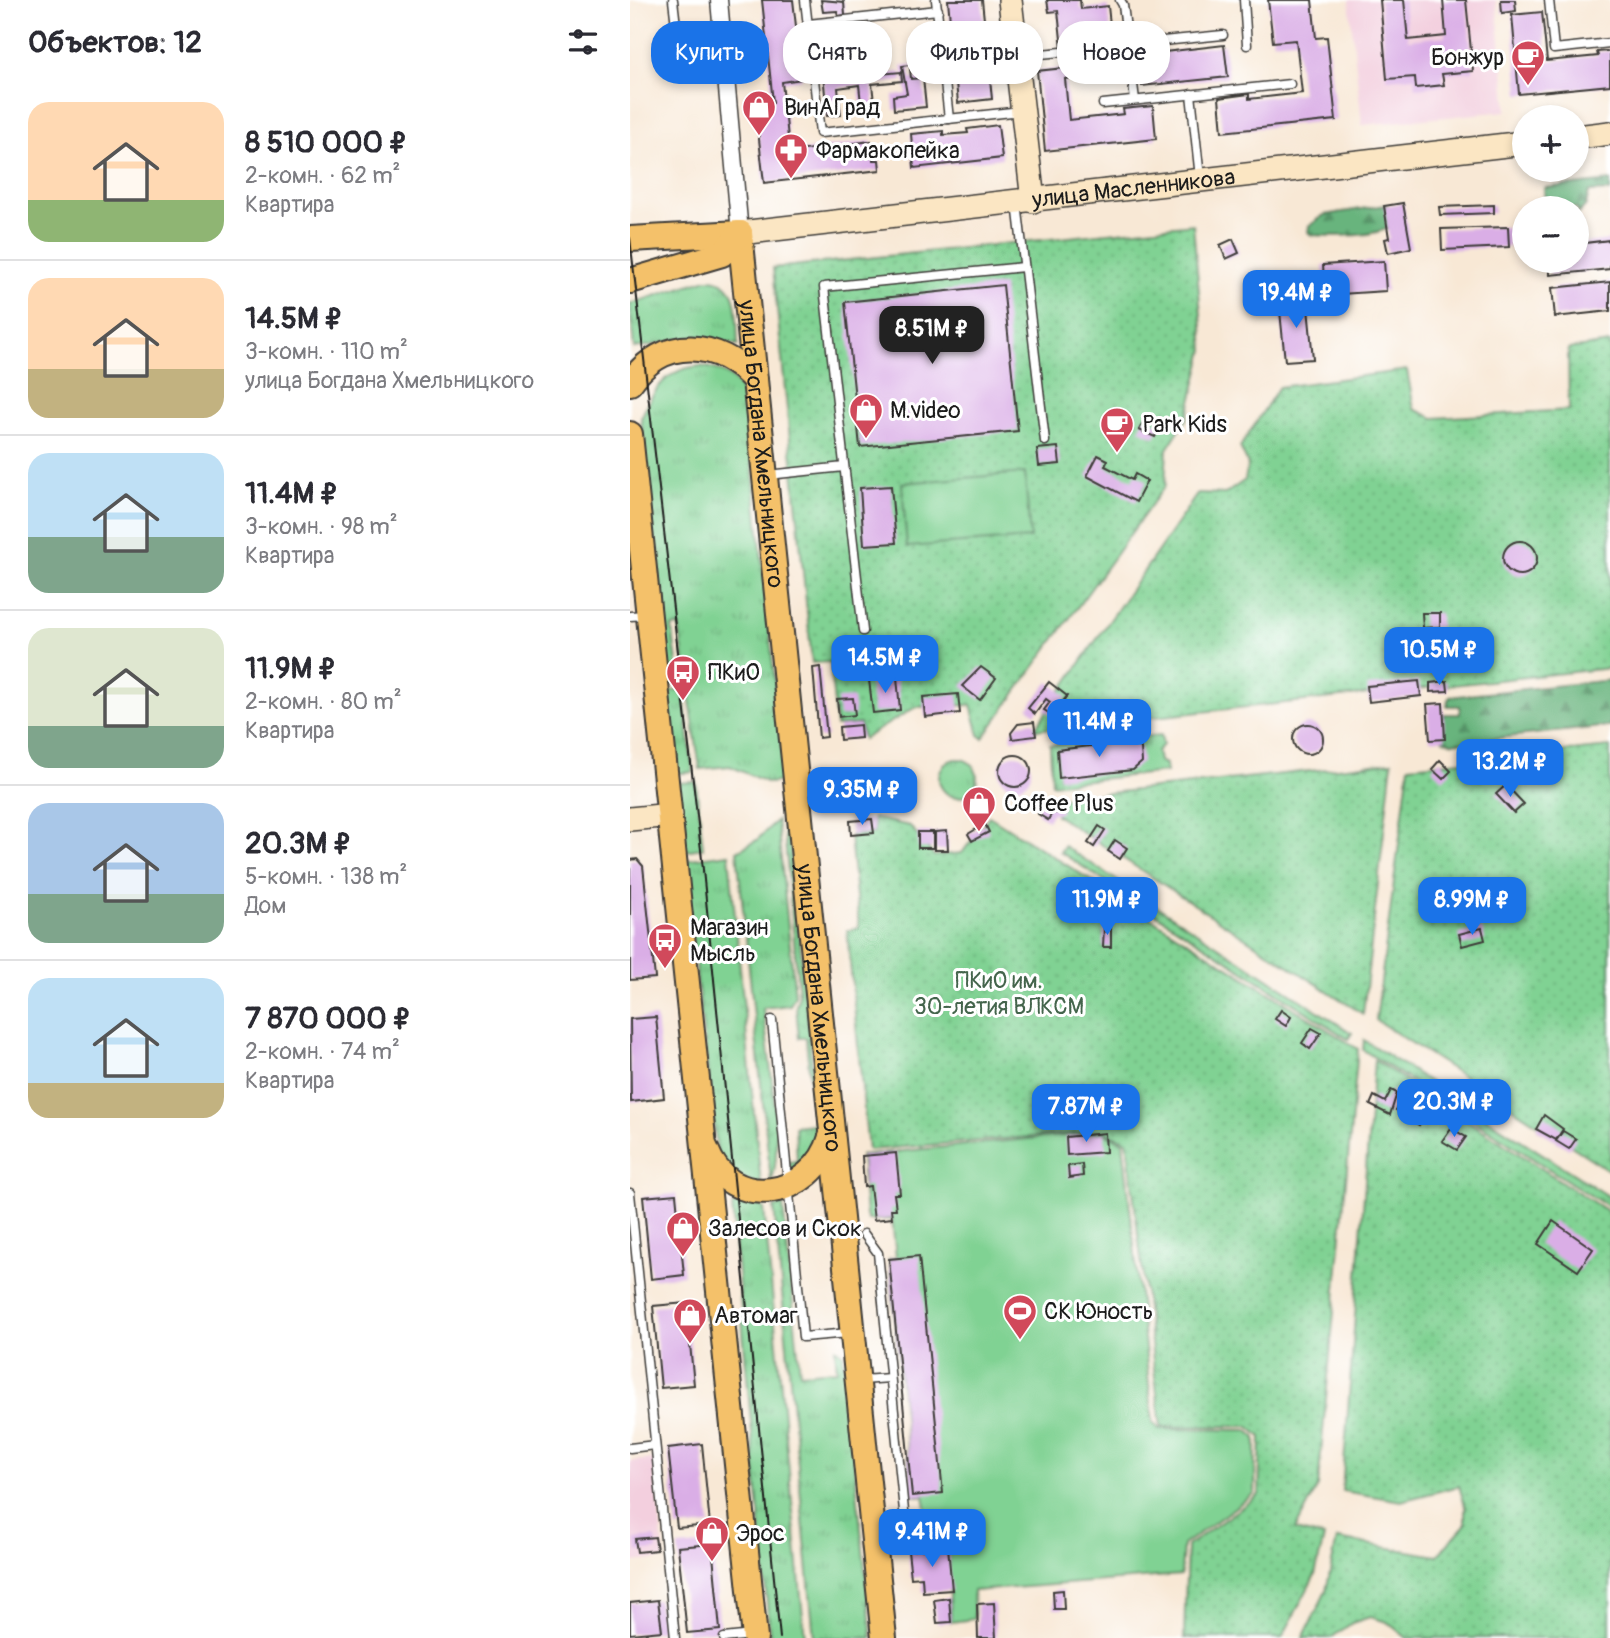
<!DOCTYPE html>
<html lang="ru">
<meta charset="utf-8">
<style>
:root{--surface:#fff;--page:#f2f2f3;--text:#2b2b33;--muted:#7c7c81;--line:#e1e1e2;--accent:#1a73e8}
body{margin:0;font-family:Pangolin,sans-serif;background:var(--page);color:var(--text);height:100vh;display:flex;flex-direction:column;font-size:26px;white-space:nowrap}
*{box-sizing:border-box;margin:0}
p{font-size:23px;color:var(--muted)}
.icon{flex:none;width:38px;height:38px;fill:none;stroke:currentColor;stroke-width:2;stroke-linecap:round;stroke-linejoin:round}
.map{position:relative;flex:1;overflow:hidden}
.details{display:flex;flex-direction:column;background:var(--surface);width:630px}
.details>*{flex:none}
.top-card{position:absolute;left:21px;top:21px;width:665px;height:63px;display:flex;gap:14px}
.tools{position:absolute;left:882px;top:105px;display:grid;gap:14px}
.tools a{display:grid;place-items:center;width:77px;height:77px;border-radius:50%;background:var(--surface);box-shadow:0 4px 10px #0003;font-size:35px}
.price{position:absolute;translate:-50% -60px;padding:0 16px;border-radius:14px;background:var(--accent);color:#fff;font-size:23px;line-height:46px;filter:drop-shadow(0 2px 4px #0008)}
.price::after{content:'';position:absolute;left:50%;top:42px;width:21px;height:16px;margin-left:-10px;background:inherit;clip-path:polygon(0 0,100% 0,50% 100%)}
.price.active{background:#222;color:#fff}
ul{padding:0;list-style:none}
li{display:flex;align-items:center;gap:21px;height:175px;padding:0 28px}
li+li{border-top:2px solid var(--line)}
li span{display:grid;place-items:center;flex:none;width:196px;height:140px;border-radius:21px;color:#555}
li>.icon{margin-inline-start:auto}
span .icon{width:84px;height:84px;fill:#fffc;stroke-width:1}
li b{font-size:30px}
h2{display:flex;justify-content:space-between;align-items:center;height:84px;padding:0 28px;font-size:30px}
.tag{padding:0 24px;border-radius:28px;background:var(--surface);box-shadow:0 4px 10px #0003;font-size:24px;line-height:63px}
.tag.active{background:var(--accent);color:#fff}
main{display:flex;flex:1;min-height:0}
.map>svg:first-child{display:block}
.built{fill:#f3cfde}
.grass{fill:url(#grass-tufts);stroke:#4e7758;stroke-width:2}
.forest{fill:url(#forest-firs);stroke:#42684c;stroke-width:2}
.park{fill:url(#park-dots);stroke:#4e7758;stroke-width:2}
.garden{fill:#80d293;stroke:#4e7758;stroke-width:2}
.building{fill:#daaee6}
.lines{fill:none;stroke-linecap:round;stroke-linejoin:round}
.service-casing{stroke:#3d3b38;stroke-width:11}
.minor-casing{stroke:#3d3b38;stroke-width:19}
.secondary-casing{stroke:#3d3b38;stroke-width:26}
.primary-casing{stroke:#3d3b38;stroke-width:28}
.service{stroke:#fff;stroke-width:8}
.minor{stroke:#fff;stroke-width:16}
.secondary{stroke:#fbe6c3;stroke-width:23}
.primary{stroke:#f4c16a;stroke-width:24}
.tram{stroke:#1c1c1c;stroke-width:2}
.labels{text-anchor:middle;dominant-baseline:central;stroke-width:6;stroke-linejoin:round;paint-order:stroke}
.poi-label{font-size:23px;fill:#1c1c1c;stroke:#fff;text-anchor:start}
.street-label{font-size:23px;fill:#1c1c1c;stroke:#fff}
.park-label{font-size:23px;fill:#44654c;stroke:#fff}
</style>
<main>
<section class="details">
<h2>Объектов: 12<svg class="icon" aria-label="filters" viewBox="0 0 24 24"><path d="M4 7h16M4 17h16"/><circle cx="9" cy="7" r="2"/><circle cx="15" cy="17" r="2"/></svg></h2>
<ul>
<li><span style="background:linear-gradient(#ffd9b3 70%,#8fb573 0)"><svg class="icon" aria-label="home" viewBox="0 0 24 24"><path d="M3 11l9-7 9 7M6 9v11h12V9"/></svg></span><div><b>8 510 000 ₽</b><p>2-комн. · 62 m²</p><p>Квартира</p></div></li>
<li><span style="background:linear-gradient(#ffd9b3 65%,#c2b280 0)"><svg class="icon" aria-label="home" viewBox="0 0 24 24"><path d="M3 11l9-7 9 7M6 9v11h12V9"/></svg></span><div><b>14.5M ₽</b><p>3-комн. · 110 m²</p><p>улица Богдана Хмельницкого</p></div></li>
<li><span style="background:linear-gradient(#bfe0f5 60%,#7fa58c 0)"><svg class="icon" aria-label="home" viewBox="0 0 24 24"><path d="M3 11l9-7 9 7M6 9v11h12V9"/></svg></span><div><b>11.4M ₽</b><p>3-комн. · 98 m²</p><p>Квартира</p></div></li>
<li><span style="background:linear-gradient(#dfe7d0 70%,#7fa58c 0)"><svg class="icon" aria-label="home" viewBox="0 0 24 24"><path d="M3 11l9-7 9 7M6 9v11h12V9"/></svg></span><div><b>11.9M ₽</b><p>2-комн. · 80 m²</p><p>Квартира</p></div></li>
<li><span style="background:linear-gradient(#a9c7e8 65%,#7fa58c 0)"><svg class="icon" aria-label="home" viewBox="0 0 24 24"><path d="M3 11l9-7 9 7M6 9v11h12V9"/></svg></span><div><b>20.3M ₽</b><p>5-комн. · 138 m²</p><p>Дом</p></div></li>
<li><span style="background:linear-gradient(#bfe0f5 75%,#c2b280 0)"><svg class="icon" aria-label="home" viewBox="0 0 24 24"><path d="M3 11l9-7 9 7M6 9v11h12V9"/></svg></span><div><b>7 870 000 ₽</b><p>2-комн. · 74 m²</p><p>Квартира</p></div></li>
</ul>
</section>
<div class="map">
<svg width="980" height="1638" viewBox="0 0 980 1638">
<defs>
<pattern id="grass-tufts" width="24" height="20" patternUnits="userSpaceOnUse" patternTransform="scale(1.75)"><rect width="24" height="20" fill="#80d293"/><path d="M3 7l-1-3M5 7V3M7 7l1-3M15 17l-1-3M17 17v-4M19 17l1-3" fill="none" stroke="#6eb47e"/></pattern>
<pattern id="forest-firs" width="22" height="20" patternUnits="userSpaceOnUse" patternTransform="scale(1.75)"><rect width="22" height="20" fill="#68b47d"/><path d="M5 1l3.5 6h-7zM16 11l3.5 6h-7z" fill="#559266"/></pattern>
<pattern id="park-dots" width="8" height="8" patternUnits="userSpaceOnUse" patternTransform="scale(1.75)"><rect width="8" height="8" fill="#80d293"/><path d="M2 2h.1M6 6h.1" fill="none" stroke="#6eb47e" stroke-width="1.8" stroke-linecap="round"/></pattern>
</defs>
<rect width="100%" height="100%" fill="#fff"/>
<filter id="ink" filterUnits="userSpaceOnUse"><feTurbulence type="fractalNoise" baseFrequency=".0143" numOctaves="2"/><feDisplacementMap in="SourceGraphic" scale="14" xChannelSelector="R" yChannelSelector="G"/><feConvolveMatrix kernelMatrix="1 2 1 2 8 2 1 2 1" color-interpolation-filters="sRGB"/></filter>
<filter id="wash" filterUnits="userSpaceOnUse"><feTurbulence type="fractalNoise" baseFrequency=".00686" numOctaves="4" result="noise"/><feDisplacementMap in="SourceGraphic" scale="28" xChannelSelector="R" yChannelSelector="G"/><feGaussianBlur stdDeviation="1.57" result="paint"/><feColorMatrix in="noise" values="0 0 0 0 0 0 0 0 0 0 0 0 0 0 0 0 0 1.4 0 .05"/><feComposite in="paint" operator="in"/></filter>
<g filter="url(#wash)">
<rect width="100%" height="100%" fill="#f8e8d5"/>
<g class="built">
<path d="M719,0H866L877,111L732,125Z"/>
<path d="M24,1459L34,1559L0,1562V1461Z"/>
</g>
<g class="grass">
<path d="M77,279C112,278 106,319 108,345L68,337L4,348L0,304Z"/>
<path d="M70,366C98,370 109,378 116,406L155,781L138,783L100,766L70,769L49,626L42,627L50,684L37,685L11,418C24,389 36,369 70,366Z"/>
<path d="M53,689L63,772L44,774L34,692Z"/>
<path d="M531,735L533,745L527,751L529,761L535,764L536,772L422,784L420,745Z"/>
<circle cx="328" cy="778" r="19"/>
<path d="M66,782L73,848L53,851L45,783Z"/>
<path d="M157,815L189,1130L180,1163L160,1177L159,1162L167,1161L165,1126L184,1124L176,1038H169L166,1006L169,995L153,819Z"/>
<path d="M147,820L165,995L160,1005L133,1008C137,1047 155,1149 141,1182L107,851L127,840Z"/>
<path d="M434,846L722,1033L718,1039L430,852Z"/>
<path d="M99,854L131,1185L109,1178L88,1159L53,860Z"/>
<path d="M734,1040L980,1197V1208L733,1050Z"/>
<path d="M116,1199L134,1208L175,1638H140L102,1206Z"/>
<path d="M153,1205L170,1373L207,1370L205,1348L213,1353L242,1638H184L144,1207Z"/>
</g>
<g class="forest">
<path d="M980,181V191L959,192L956,205L948,214L947,208H915L914,188Z"/>
<path d="M755,205L761,208L763,226C741,238 706,236 681,235L678,232L679,226L694,215Z"/>
<path d="M980,680V726L822,743L813,740L810,735L814,714H830V706H817L819,697Z"/>
</g>
<g class="park">
<path d="M563,224L574,350L557,418L537,449L535,486L353,738L349,735L341,705L286,707L233,739L230,724L206,726L200,662L182,663L143,268Z"/>
<path d="M980,343V668L404,730L568,493L595,494L615,480L618,464L610,447L649,387L777,370L784,409L803,418L939,410L938,349Z"/>
<path d="M980,747V1171L746,1020L779,766Z"/>
<path d="M762,762L733,1014L426,815L434,798Z"/>
<path d="M359,816L728,1049L688,1486L665,1530L694,1537L685,1575L652,1638H554L557,1546L629,1495L631,1437L618,1426L531,1427L497,1141L473,1131L238,1150L217,931L229,927L220,836L244,833L243,818L280,826L304,856L332,853Z"/>
<path d="M744,1060L980,1213V1638H777L757,1622L740,1617L722,1623L701,1638H673L696,1591L707,1539L807,1556L835,1525V1506L829,1486L771,1501L712,1491Z"/>
</g>
<g class="garden">
<path d="M395,473L400,538L277,547L272,483Z"/>
<path d="M472,1132L493,1142L523,1422L529,1429L617,1430L626,1438L625,1493L553,1545L551,1575L343,1591L344,1619L321,1622L318,1547L303,1548L294,1496H282L259,1259L266,1258L262,1219L238,1220L236,1216L231,1155Z"/>
</g>
<g id="blocks">
<g class="building">
<path d="M132,0H163L172,79L152,82L159,147L167,146L168,151L241,141L243,160H249L250,170L134,183L125,104L143,102Z"/>
<path d="M191,0L214,2L215,15L208,16L207,11L193,12Z"/>
<path d="M318,0H352L362,99L328,103Z"/>
<path d="M417,0H450L451,9L478,6L485,73L435,79L439,120L494,114L493,109L523,106L526,139L415,151L407,71L434,68L428,11L419,12Z"/>
<path d="M638,0H682L686,38L697,37L706,120L592,132L589,98L619,94V99L672,93L666,40L643,42Z"/>
<path d="M750,0H774L778,40L816,36L813,0H836L843,71L812,74L814,85L786,88L785,77L757,79Z"/>
<path d="M871,0H885L886,11L872,13Z"/>
<path d="M912,12L917,61L968,56L967,52L980,51V85L889,94L882,15Z"/>
<path d="M594,45L598,77L512,86L509,55Z"/>
<path d="M292,63L293,66L280,68L281,79L293,78L296,107L264,110L263,96L277,94L272,66Z"/>
<path d="M206,72L207,78L271,72L272,81L242,84L245,111L232,112L229,85L208,88L211,115L197,116L193,73Z"/>
<path d="M368,125L372,158L284,168L281,134L313,131V135L338,133L337,129Z"/>
<path d="M773,203L781,248L758,253L755,239L759,238L754,206Z"/>
<path d="M864,205V213L810,215L809,207Z"/>
<path d="M878,227L879,247L812,250L811,229Z"/>
<path d="M603,239L609,253L596,259L590,245Z"/>
<path d="M980,240V269L920,275L919,261H947V244Z"/>
<path d="M754,261L756,291L695,295L693,265Z"/>
<path d="M980,282V311L925,317L922,288Z"/>
<path d="M373,285L388,431L230,447L215,302Z"/>
<path d="M677,298L683,359L655,361L649,301Z"/>
<path d="M515,418L531,425L525,437L509,430Z"/>
<path d="M428,447L430,464L409,466L407,449Z"/>
<path d="M468,455L478,460L475,466L502,480L505,474L517,481L506,502L457,476Z"/>
<path d="M261,486L266,543L234,545L230,488Z"/>
<circle cx="890" cy="558" r="17"/>
<path d="M792,613H810V627L793,628Z"/>
<path d="M190,667L197,737L189,738L183,668Z"/>
<path d="M351,667L366,678L350,700L332,686Z"/>
<path d="M267,677L270,710L243,713L239,680Z"/>
<path d="M789,681L791,696L739,702L737,686Z"/>
<path d="M817,681L818,691L800,692V683Z"/>
<path d="M419,682L437,696L422,715L414,710L420,702L416,699L405,714L398,708Z"/>
<path d="M328,694L330,713L295,717L293,697Z"/>
<path d="M223,698L225,715L209,717L207,699Z"/>
<path d="M813,703L815,739L800,740L797,704Z"/>
<path d="M404,722L406,736L382,739L381,733L388,724Z"/>
<circle cx="678" cy="739" r="15"/>
<path d="M230,725L231,738L210,740L209,727Z"/>
<path d="M502,741L511,748L512,762L503,770L429,778L427,750Z"/>
<circle cx="385" cy="771" r="16"/>
<path d="M859,756L883,760L882,764L890,766L886,778L870,777L871,773L855,768Z"/>
<path d="M810,760L821,771L813,779L802,769Z"/>
<path d="M876,785L894,804L884,813L866,794Z"/>
<path d="M431,803V813H422L418,820L408,814V804Z"/>
<path d="M242,819L244,833L221,835L220,821Z"/>
<path d="M355,824L359,832L342,841L338,834Z"/>
<path d="M469,826L475,830L464,847L458,843Z"/>
<path d="M317,831L318,850H305V832Z"/>
<rect x="288" y="832" width="15" height="16"/>
<path d="M485,840L497,848L490,859L478,851Z"/>
<path d="M7,859L13,866L25,978L0,980V860Z"/>
<path d="M474,926H481V947H473Z"/>
<path d="M852,928L855,940L832,946L829,934Z"/>
<path d="M651,1010L661,1017L656,1026L645,1019Z"/>
<path d="M26,1017L34,1098L1,1102L0,1019Z"/>
<path d="M682,1028L691,1033L680,1049L672,1043Z"/>
<path d="M761,1090L767,1093L760,1115L740,1105L744,1096L755,1102Z"/>
<path d="M774,1098L789,1108L787,1112L794,1117L789,1125L766,1110Z"/>
<path d="M914,1115L933,1129L926,1140L906,1129Z"/>
<path d="M821,1128L836,1137L827,1150L812,1141Z"/>
<path d="M933,1131L946,1139L939,1149L926,1141Z"/>
<path d="M475,1133L476,1152L437,1155L436,1137Z"/>
<path d="M266,1153L270,1194H264L266,1209H261L262,1218L244,1220L240,1186L234,1187L232,1156Z"/>
<path d="M452,1164L453,1176L439,1178L438,1166Z"/>
<path d="M46,1194L54,1275L21,1279L13,1197Z"/>
<path d="M923,1221L963,1249L948,1271L908,1244Z"/>
<path d="M289,1256L313,1493L282,1496L259,1259Z"/>
<path d="M56,1303L64,1385L31,1388L23,1306Z"/>
<path d="M72,1444L80,1525L47,1528L38,1448Z"/>
<path d="M25,1537L27,1550L7,1552L5,1539Z"/>
<path d="M82,1544L90,1630L57,1633L48,1547Z"/>
<path d="M318,1547L322,1590L293,1592L292,1577L281,1578L278,1551Z"/>
<path d="M433,1590L434,1609H424L423,1591Z"/>
<path d="M319,1598L321,1622L307,1623L304,1600Z"/>
<path d="M28,1600L32,1631L0,1634V1603Z"/>
<path d="M364,1603L366,1638H348L347,1604Z"/>
</g>
</g>
</g>
<g filter="url(#ink)">
<use href="#blocks" fill-opacity="0" stroke="#3d3b38" stroke-width="2"/>
<g class="lines">
<g class="service-casing">
<g id="service">
<path d="M43,0L50,59"/>
<path d="M175,0L190,133L391,111"/>
<path d="M306,0L319,119"/>
<path d="M490,0L493,5L505,100"/>
<path d="M614,0L617,45"/>
<path d="M919,0L924,49L980,43"/>
<path d="M178,24L308,10"/>
<path d="M483,46L593,35"/>
<path d="M389,56L432,52"/>
<path d="M561,94L570,178"/>
<path d="M473,104L660,84"/>
<path d="M387,203L415,441"/>
<path d="M138,475L214,467"/>
<path d="M0,616L16,615"/>
<path d="M233,631L194,287L394,267"/>
<path d="M142,1020L173,1337L219,1333"/>
<path d="M0,1193L45,1638"/>
<path d="M234,1234L248,1253L275,1521L267,1534"/>
<path d="M232,1380L260,1378"/>
<path d="M0,1448L25,1445"/>
<path d="M247,1524L275,1521"/>
<path d="M94,1638L122,1635"/>
</g>
</g>
<g class="minor-casing">
<path id="minor" d="M89,0L110,233"/>
</g>
<g class="secondary-casing">
<g id="secondary">
<path d="M380,0L403,201"/>
<path d="M947,137L980,133"/>
<path id="s1" d="M110,233L894,143"/>
<path d="M0,819L41,815"/>
</g>
</g>
<g class="primary-casing">
<g id="primary">
<path id="s2" d="M110,233L254,1638"/>
<path d="M0,239L110,233"/>
<path d="M0,281L92,254L110,233"/>
<path d="M0,383C34,335 87,340 125,380"/>
<path d="M0,434L125,1638"/>
<path d="M76,1149C100,1214 184,1198 201,1137"/>
</g>
</g>
<use href="#service" class="service"/>
<use href="#minor" class="minor"/>
<use href="#secondary" class="secondary"/>
<use href="#primary" class="primary"/>
<path class="tram" d="M0,238L71,850L150,1638"/>
</g>
</g>
<defs>
<g id="cafe-pin" transform="scale(1.75)"><path d="M0 17L-7.5 6A9.5 9.5 0 1 1 7.5 6Z" fill="#d1495b" stroke="#fff"/><path d="M-5.5-4.5H6V0H3Q3 3.5 0 3.5H-2.5Q-5.5 3.5-5.5 0ZM3-3.2v2h1.7v-2ZM-6 4.5H4V6H-6Z" fill="#fff"/></g>
<g id="shop-pin" transform="scale(1.75)"><path d="M0 17L-7.5 6A9.5 9.5 0 1 1 7.5 6Z" fill="#d1495b" stroke="#fff"/><path d="M-5-2.5h2.3a2.7 3.5 0 0 1 5.4 0H5L5.5 6h-11ZM-1.5-2.5h3a1.5 2.3 0 0 0-3 0Z" fill="#fff"/></g>
<g id="pharmacy-pin" transform="scale(1.75)"><path d="M0 17L-7.5 6A9.5 9.5 0 1 1 7.5 6Z" fill="#d1495b" stroke="#fff"/><path d="M-2-6h4v4h4v4h-4v4h-4v-4h-4v-4h4Z" fill="#fff"/></g>
<g id="bus-pin" transform="scale(1.75)"><path d="M0 17L-7.5 6A9.5 9.5 0 1 1 7.5 6Z" fill="#d1495b" stroke="#fff"/><path d="M-5-6H5V4H4V6H2V4H-2V6H-4V4H-5ZM-3.5-4V0h7V-4ZM-3.5 1.2v1.5H-2V1.2ZM2 1.2v1.5H3.5V1.2Z" fill="#fff"/></g>
<g id="stadium-pin" transform="scale(1.75)"><path d="M0 17L-7.5 6A9.5 9.5 0 1 1 7.5 6Z" fill="#d1495b" stroke="#fff"/><path d="M0-5a6.5 5 0 1 0 0 10a6.5 5 0 1 0 0-10ZM-3.5-1.8h7v3.6h-7Z" fill="#fff"/></g>
</defs>
<g fill-rule="evenodd">
<use href="#cafe-pin" x="898" y="57"/>
<use href="#shop-pin" x="129" y="107"/>
<use href="#pharmacy-pin" x="161" y="150"/>
<use href="#shop-pin" x="236" y="410"/>
<use href="#cafe-pin" x="487" y="424"/>
<use href="#bus-pin" x="53" y="672"/>
<use href="#shop-pin" x="349" y="803"/>
<use href="#bus-pin" x="35" y="940"/>
<use href="#shop-pin" x="53" y="1228"/>
<use href="#stadium-pin" x="390" y="1311"/>
<use href="#shop-pin" x="60" y="1315"/>
<use href="#shop-pin" x="82" y="1533"/>
</g>
<g class="labels">
<g class="poi-label">
<text x="874" y="57" text-anchor="end">Бонжур</text>
<text x="154" y="107">ВинАГрад</text>
<text x="186" y="150">Фармакопейка</text>
<text x="260" y="410">M.video</text>
<text x="512" y="424">Park Kids</text>
<text x="78" y="672">ПКиО</text>
<text x="374" y="803">Coffee Plus</text>
<text x="60" y="927">Магазин<tspan x="60" dy="26">Мысль</tspan></text>
<text x="78" y="1228">Залесов и Скок</text>
<text x="414" y="1311">СК Юность</text>
<text x="84" y="1315">Автомаг</text>
<text x="106" y="1533">Эрос</text>
</g>
<g class="street-label">
<text stroke="none"><textPath href="#s1" startOffset="396">улица Масленникова</textPath></text>
<text stroke="none"><textPath href="#s2" startOffset="212">улица Богдана Хмельницкого</textPath></text>
<text stroke="none"><textPath href="#s2" startOffset="779">улица Богдана Хмельницкого</textPath></text>
</g>
<g class="park-label">
<text x="369" y="980">ПКиО им.<tspan x="369" dy="26">30-летия ВЛКСМ</tspan></text>
</g>
</g>
</svg>
<div class="tools">
<a>+</a>
<a>−</a>
</div>
<b class="price" style="left:666px;top:330px">19.4M ₽</b>
<b class="price active" style="left:302px;top:366px">8.51M ₽</b>
<b class="price" style="left:809px;top:687px">10.5M ₽</b>
<b class="price" style="left:255px;top:695px">14.5M ₽</b>
<b class="price" style="left:469px;top:759px">11.4M ₽</b>
<b class="price" style="left:880px;top:799px">13.2M ₽</b>
<b class="price" style="left:232px;top:827px">9.35M ₽</b>
<b class="price" style="left:477px;top:937px">11.9M ₽</b>
<b class="price" style="left:842px;top:937px">8.99M ₽</b>
<b class="price" style="left:824px;top:1139px">20.3M ₽</b>
<b class="price" style="left:456px;top:1144px">7.87M ₽</b>
<b class="price" style="left:302px;top:1569px">9.41M ₽</b>
<div class="top-card">
<a class="tag active">Купить</a>
<a class="tag">Снять</a>
<a class="tag">Фильтры</a>
<a class="tag">Новое</a>
</div>
</div>
</main>
